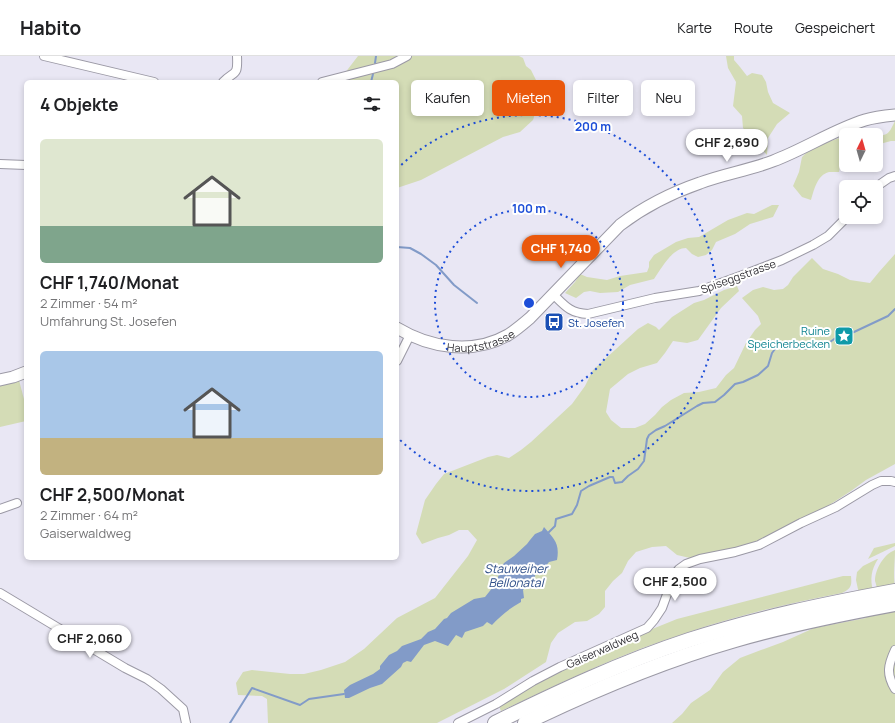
<!DOCTYPE html>
<html lang="de">
<meta charset="utf-8">
<style>
:root{--surface:#fff;--page:#f2f2f2;--text:#202124;--muted:#757577;--line:#e0e0e0;--accent:#ea580c}
body{margin:0;font-family:Manrope,sans-serif;background:var(--page);color:var(--text);height:100vh;display:flex;flex-direction:column;font-size:15px;white-space:nowrap}
*{box-sizing:border-box;margin:0}
p{font-size:13px;color:var(--muted)}
.icon{flex:none;width:22px;height:22px;fill:none;stroke:currentColor;stroke-width:2;stroke-linecap:round;stroke-linejoin:round}
.map{position:relative;flex:1;overflow:hidden}
.sheet{position:absolute;left:24px;top:24px;width:375px;height:480px;display:flex;flex-direction:column;background:var(--surface);border-radius:6px;box-shadow:0 2px 6px #0003}
.sheet>*{flex:none}
.hud{position:absolute;left:411px;top:24px;width:380px;height:36px;display:flex;gap:8px}
.needle{width:26px;rotate:5deg}
.fabs{position:absolute;left:839px;top:72px;display:grid;gap:8px}
.fabs a{display:grid;place-items:center;width:44px;height:44px;border-radius:6px;background:var(--surface);box-shadow:0 2px 6px #0003;font-size:20px}
.price{position:absolute;translate:-50% -34px;padding:0 9px;border-radius:14px;background:#fff;color:#222;font-size:13px;line-height:26px;filter:drop-shadow(0 1px 2px #0008)}
.price::after{content:'';position:absolute;left:50%;top:24px;width:12px;height:9px;margin-left:-6px;background:inherit;clip-path:polygon(0 0,100% 0,50% 100%)}
.price.on{background:var(--accent);color:#fff}
ul{padding:0;list-style:none}
li{display:grid;align-content:center;gap:8px;height:212px;padding:0 16px}
li span{display:grid;place-items:center;height:124px;border-radius:6px;color:#555}
li>.icon{margin-inline-start:auto}
span .icon{width:72px;height:72px;fill:#fffc;stroke-width:1}
li b{font-size:17px}
h2{display:flex;justify-content:space-between;align-items:center;height:48px;padding:0 16px;font-size:17px}
.tag{padding:0 14px;border-radius:6px;background:var(--surface);box-shadow:0 2px 6px #0003;font-size:14px;line-height:36px}
.tag.on{background:var(--accent);color:#fff}
header{display:flex;align-items:center;gap:24px;box-sizing:border-box;height:56px;padding:0 20px;background:var(--surface);border-bottom:1px solid var(--line)}
header strong{font-size:19px}
nav{display:flex;gap:22px;margin-inline-start:auto;font-size:14px}
.map>svg:first-child{display:block}
.green{fill:#d4dcb6}
.water{fill:#829bc8}
.lines{fill:none;stroke-linecap:round;stroke-linejoin:round}
.stream{stroke:#829bc8;stroke-width:2}
.street-casing{stroke:#9b99a5;stroke-width:10}
.secondary-casing{stroke:#9b99a5;stroke-width:13}
.highway-casing{stroke:#9b99a5;stroke-width:16}
.street{stroke:#fff;stroke-width:8}
.secondary{stroke:#fff;stroke-width:11}
.highway{stroke:#fff;stroke-width:14}
.ring{fill:none;stroke:#1d4ed8;stroke-width:2;stroke-dasharray:2 4}
.labels{text-anchor:middle;dominant-baseline:central;stroke-width:4;stroke-linejoin:round;paint-order:stroke}
.street-label{font-size:11px;fill:#302f34;stroke:#fff}
.transit-label{font-size:11px;fill:#164399;stroke:#fff;text-anchor:start}
.culture-label{font-size:11px;fill:#0d838f;stroke:#fff;text-anchor:end}
.water-label{font-size:12px;font-style:italic;fill:#2f4f88;stroke:#fff}
.centre{fill:#1d4ed8;stroke:#fff;stroke-width:2}
.ring-label{font-size:12px;text-anchor:middle;font-weight:bold;fill:#1d4ed8;stroke:#fff;stroke-width:4;stroke-linejoin:round;paint-order:stroke}
</style>
<header>
<strong>Habito</strong>
<nav><a>Karte</a><a>Route</a><a>Gespeichert</a></nav>
</header>
<div class="map">
<svg width="895" height="667" viewBox="0 0 895 667">
<rect width="100%" height="100%" fill="#e9e7f4"/>
<g class="green">
<path d="M358,0H519L523,2L526,10L531,14L537,26L541,39L533,64L520,76L503,81L421,124L397,132V26H338Z"/>
<path d="M726,0H734V4L740,11L747,20L752,17L762,19L766,26L768,36L773,47L790,57L777,68L768,82L767,99L743,72L742,60L733,50L736,26L728,12Z"/>
<path d="M895,65V85H891L876,89V80C889,80 890,75 895,65Z"/>
<path d="M854,74L869,79H846V99L841,104L839,116C836,116 832,116 829,116C817,119 814,134 811,144L802,141L793,130L799,116L802,101L808,95L825,87L842,81Z"/>
<path d="M772,149H779L773,161L750,168L735,178L716,186L712,194L706,199L698,201L692,198L686,192C672,192 661,213 654,223L630,229L618,236L600,237L590,235L584,236L576,242L565,237L575,226L580,218L587,221L607,224L620,220L647,216L649,211V206L654,199L676,186L688,182L699,181L728,164L747,157L754,158Z"/>
<path d="M895,198V408L866,424L851,435L820,455L751,488L720,496L690,502L677,499L666,490L652,491L636,496L628,505L622,517L613,525L605,535V551L599,558L587,565L575,566L558,577L551,587L546,606L504,633L437,667H268L267,643L262,640L238,639L236,627L243,616L252,614L290,618H304L321,614L345,606L364,593L397,562L435,542L468,500L477,484L468,474H459L449,479L438,482L422,488L416,478L425,444L436,428L444,418L488,401L497,399L509,402L521,394L531,386L572,348L585,330L593,314L638,273L648,267L656,271L659,274L672,261L694,247L704,244L724,234L737,230L739,235L721,252L698,284L687,287L673,285L665,297L657,307L640,312L628,318L610,333L606,356L611,364L621,372H635L645,368L655,359L662,351L671,344L684,337L699,336L716,332L726,319L734,312L746,287L755,274L761,268L758,260L742,242L753,234L763,231L774,234L783,233L788,229L793,221L812,202L823,213L838,218L850,224L870,227L879,216Z"/>
<path d="M19,324L26,351V365L0,371V329Z"/>
<path d="M895,487V490L868,503L874,492Z"/>
<path d="M895,494C895,506 893,519 895,531L877,535C877,531 876,528 875,525C875,513 884,498 895,494Z"/>
<path d="M877,503H878C871,514 870,523 873,535L859,538L856,524L857,516L863,510Z"/>
<path d="M843,520H851C852,530 851,533 842,537C790,547 739,559 689,576C624,596 563,626 501,655L499,650L533,627L640,578L677,563Z"/>
<path d="M895,552V667H672L682,658L691,647L710,634L723,616L740,602L761,594L783,586L814,572L866,562V560Z"/>
</g>
<path class="water" d="M544,471C554,483 560,487 557,504L549,506L545,511L537,515L534,522L523,534L524,542L521,543V546C510,552 500,560 492,569L487,566L483,570L465,576L462,582L456,579L448,590L435,585L424,589L411,606L407,605L403,607L401,611L382,628L370,632L349,642H345L344,634L350,629L373,618L380,613V610L389,599L397,595L402,590L421,583L428,576L435,573L444,563L447,562L451,557L474,543L485,541L493,531L497,524L501,512L504,507L514,500L527,488L530,484L535,478L542,475Z"/>
<g class="lines">
<g class="stream">
<path d="M375,7L376,0"/>
<path d="M371,26L373,18"/>
<path d="M397,191L410,192L421,198L436,209L454,229L477,247"/>
<path d="M549,476L555,470L556,463L572,458L577,449L581,435L589,430L610,421H613L615,427L622,426L628,420L638,413L644,405L647,383L649,379L656,374L665,370L697,350L703,347L715,346L724,339L735,328L743,326L758,319L768,310L772,297L775,293L781,290L789,289L802,293L808,292L821,289L830,286L837,281L854,276L888,260L895,253"/>
<path d="M230,667L252,632L300,649L309,643L344,638"/>
</g>
<g class="street-casing">
<g id="street">
<path d="M44,0L154,26"/>
<path d="M223,26C235,14 238,21 237,0"/>
<path d="M322,26L392,8L407,0"/>
<path d="M0,108L26,109"/>
<path d="M876,131L889,122L895,120"/>
<path d="M553,238C565,250 570,257 588,258L655,242L699,235L743,219L782,204L813,189L828,180L847,161"/>
<path d="M397,305L410,279"/>
<path d="M0,453L17,447"/>
<path d="M0,537L125,612L147,623L161,633L183,653L186,667"/>
<path d="M895,594C888,609 886,618 895,633"/>
<path d="M458,667L496,648L533,625L560,611L647,572L654,564L662,552L674,519L679,513L686,508L700,503L735,496L759,489L801,467L836,451L872,429L881,425H891L895,426"/>
</g>
</g>
<g class="secondary-casing">
<g id="secondary">
<path id="s1" d="M397,272C430,292 473,299 508,279C516,274 523,268 530,262L620,169C645,150 671,137 700,127C724,118 750,114 773,105C805,93 833,74 865,64C875,61 885,60 895,59"/>
<path d="M0,324L13,321L26,316"/>
</g>
</g>
<g class="highway-casing">
<g id="highway">
<path d="M495,667C558,636 622,606 689,584C757,562 825,548 895,535"/>
<path d="M525,667C593,634 662,605 735,584C787,569 841,558 895,548"/>
</g>
</g>
<use href="#street" class="street"/>
<use href="#secondary" class="secondary"/>
<use href="#highway" class="highway"/>
</g>
<g class="ring">
<circle cx="529" cy="247" r="94"/>
<path d="M397 113A188 188 0 1 1 397 381"/>
</g>
<defs>
<g id="bus-square" transform="scale(1)"><rect x="-9" y="-9" width="18" height="18" rx="4" fill="#1a4fb4" stroke="#fff"/><path d="M-5-6H5V4H4V6H2V4H-2V6H-4V4H-5ZM-3.5-4V0h7V-4ZM-3.5 1.2v1.5H-2V1.2ZM2 1.2v1.5H3.5V1.2Z" fill="#fff"/></g>
<g id="sight-square" transform="scale(1)"><rect x="-9" y="-9" width="18" height="18" rx="4" fill="#0f9aa8" stroke="#fff"/><path d="M0-6L1.8-2.2L6-1.7L2.9 1.2L3.7 5.4L0 3.3L-3.7 5.4L-2.9 1.2L-6-1.7L-1.8-2.2Z" fill="#fff"/></g>
</defs>
<g fill-rule="evenodd">
<use href="#bus-square" x="554" y="266"/>
<use href="#sight-square" x="844" y="280"/>
</g>
<g class="labels">
<g class="street-label">
<text transform="translate(738 220) rotate(-20)">Spiseggstrasse</text>
<text stroke="none"><textPath href="#s1" startOffset="88">Hauptstrasse</textPath></text>
<text transform="translate(602 593) rotate(-24)">Gaiserwaldweg</text>
</g>
<g class="transit-label">
<text x="568" y="266">St. Josefen</text>
</g>
<g class="culture-label">
<text x="830" y="274">Ruine<tspan x="830" dy="13">Speicherbecken</tspan></text>
</g>
<g class="water-label">
<text x="516" y="512">Stauweiher<tspan x="516" dy="14">Bellonatal</tspan></text>
</g>
</g>
<circle cx="529" cy="247" r="6" class="centre"/>
<g class="ring-label">
<text x="593" y="75">200 m</text>
<text x="529" y="157">100 m</text>
</g>
</svg>
<div class="fabs">
<a><svg class="needle" viewBox="-14 -14 28 28"><path d="M0-13l5 13h-10z" fill="#e53935"/><path d="M0 13l5-13h-10z" fill="#757577"/></svg></a>
<a><svg class="icon" aria-label="locate" viewBox="0 0 24 24"><circle cx="12" cy="12" r="6"/><path d="M12 2v4M12 18v4M2 12h4M18 12h4"/></svg></a>
</div>
<b class="price" style="left:727px;top:107px">CHF 2,690</b>
<b class="price on" style="left:561px;top:213px">CHF 1,740</b>
<b class="price" style="left:675px;top:546px">CHF 2,500</b>
<b class="price" style="left:90px;top:603px">CHF 2,060</b>
<div class="hud">
<a class="tag">Kaufen</a>
<a class="tag on">Mieten</a>
<a class="tag">Filter</a>
<a class="tag">Neu</a>
</div>
<section class="sheet">
<h2>4 Objekte<svg class="icon" aria-label="filters" viewBox="0 0 24 24"><path d="M4 7h16M4 17h16"/><circle cx="9" cy="7" r="2"/><circle cx="15" cy="17" r="2"/></svg></h2>
<ul>
<li><span style="background:linear-gradient(#dfe7d0 70%,#7fa58c 0)"><svg class="icon" aria-label="home" viewBox="0 0 24 24"><path d="M3 11l9-7 9 7M6 9v11h12V9"/></svg></span><div><b>CHF 1,740/Monat</b><p>2 Zimmer · 54 m²</p><p>Umfahrung St. Josefen</p></div></li>
<li><span style="background:linear-gradient(#a9c7e8 70%,#c2b280 0)"><svg class="icon" aria-label="home" viewBox="0 0 24 24"><path d="M3 11l9-7 9 7M6 9v11h12V9"/></svg></span><div><b>CHF 2,500/Monat</b><p>2 Zimmer · 64 m²</p><p>Gaiserwaldweg</p></div></li>
</ul>
</section>
</div>
